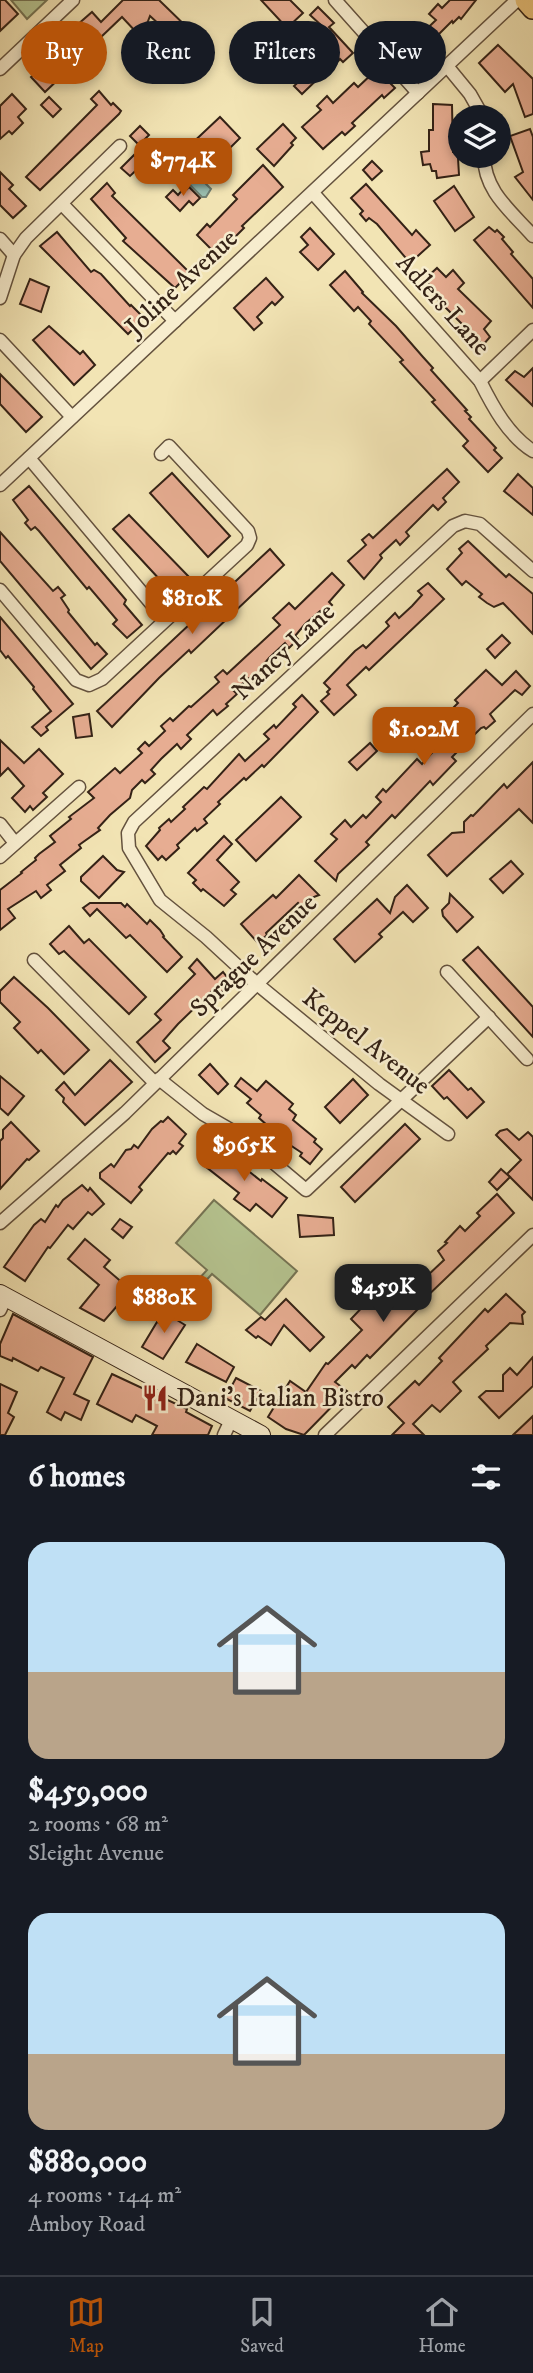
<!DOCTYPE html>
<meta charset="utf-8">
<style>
:root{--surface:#171b24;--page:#20242c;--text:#f1f3f6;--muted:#9ea1a6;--line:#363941;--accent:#b45309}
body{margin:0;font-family:"IM FELL DW Pica",serif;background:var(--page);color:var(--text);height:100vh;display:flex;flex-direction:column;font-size:26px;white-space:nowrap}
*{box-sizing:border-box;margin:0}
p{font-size:23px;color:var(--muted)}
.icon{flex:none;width:38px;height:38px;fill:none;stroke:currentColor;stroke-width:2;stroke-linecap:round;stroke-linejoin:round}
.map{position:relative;height:1435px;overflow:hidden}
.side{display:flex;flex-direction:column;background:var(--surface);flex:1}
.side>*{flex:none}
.guide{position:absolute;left:21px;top:21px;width:492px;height:63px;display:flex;gap:14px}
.fabs{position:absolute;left:448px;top:105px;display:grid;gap:14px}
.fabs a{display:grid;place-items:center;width:63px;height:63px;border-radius:50%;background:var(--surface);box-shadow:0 4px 10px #0003;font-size:35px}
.price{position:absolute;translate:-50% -60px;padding:0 16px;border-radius:14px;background:var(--accent);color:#fff;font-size:23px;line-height:46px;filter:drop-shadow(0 2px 4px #0008)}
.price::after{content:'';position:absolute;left:50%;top:42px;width:21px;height:16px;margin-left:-10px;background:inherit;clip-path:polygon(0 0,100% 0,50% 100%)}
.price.active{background:#222;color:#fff}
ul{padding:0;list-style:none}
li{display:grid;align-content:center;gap:14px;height:371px;padding:0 28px}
li span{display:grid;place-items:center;height:217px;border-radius:21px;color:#555}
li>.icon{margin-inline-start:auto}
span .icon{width:126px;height:126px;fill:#fffc;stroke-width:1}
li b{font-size:30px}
h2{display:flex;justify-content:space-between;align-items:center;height:84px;padding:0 28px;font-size:30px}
.pill{padding:0 24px;border-radius:32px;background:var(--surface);box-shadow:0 4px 10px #0003;font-size:24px;line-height:63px}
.pill.active{background:var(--accent);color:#fff}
.tabs{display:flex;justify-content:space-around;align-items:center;height:98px;border-top:2px solid var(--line);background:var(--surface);font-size:19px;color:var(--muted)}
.tabs a{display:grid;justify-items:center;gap:4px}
.tabs .active{color:var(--accent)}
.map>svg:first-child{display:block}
.green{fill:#b6c591;stroke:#757454;stroke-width:2}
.water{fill:#9bbeb0;stroke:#728072;stroke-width:2}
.building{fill:#e7ad92;stroke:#342216;stroke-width:2}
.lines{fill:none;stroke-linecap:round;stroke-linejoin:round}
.minor-casing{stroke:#64523e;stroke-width:15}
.secondary-casing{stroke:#342216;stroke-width:20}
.primary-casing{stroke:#342216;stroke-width:24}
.minor{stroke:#f7edce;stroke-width:12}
.secondary{stroke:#f7edce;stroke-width:18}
.primary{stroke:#e9c27a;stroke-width:21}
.labels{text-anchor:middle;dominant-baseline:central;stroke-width:5;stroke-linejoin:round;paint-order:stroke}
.street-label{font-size:26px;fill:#342216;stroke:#f7edce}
.poi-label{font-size:26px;fill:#342216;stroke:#f7edce;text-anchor:start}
</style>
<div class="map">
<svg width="533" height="1435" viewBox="0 0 533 1435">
<rect width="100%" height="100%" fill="#f2e4b4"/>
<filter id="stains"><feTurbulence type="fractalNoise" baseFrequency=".00286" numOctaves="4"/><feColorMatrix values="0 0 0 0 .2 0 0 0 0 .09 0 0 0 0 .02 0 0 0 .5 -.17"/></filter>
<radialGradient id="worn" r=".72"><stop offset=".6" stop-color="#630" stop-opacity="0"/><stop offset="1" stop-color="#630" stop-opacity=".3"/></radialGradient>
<g class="green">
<path d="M11,0H47L27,19Z"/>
<path d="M214,1200L297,1271L260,1315L212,1274L189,1299L184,1295L207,1270L176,1243Z"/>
</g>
<path class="water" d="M194,172L211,189L206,197H202L185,180Z"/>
<g class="building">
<path d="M0,0H5L18,14L0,31Z"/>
<path d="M123,0H159L196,36L184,47L150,16L145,29L137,33L122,17L101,37L96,32L81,46L83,49L79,53L81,54L72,62L77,67L67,77L64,74L45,92L31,77L67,45L61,39L92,12L101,22Z"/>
<path d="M261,0H290L303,13L287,28Z"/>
<path d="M450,0H476L461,19L459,17L453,23L452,21L436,37L438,39L425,52L427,55L419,63L416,60L414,62L398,43L406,35L415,40L436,20L429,14L438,4L442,8Z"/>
<path d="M318,7L334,23L329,27L353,53L343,62L340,59L332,68L331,66L302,94L294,86L333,51L315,31L322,26L310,15Z"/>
<path d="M498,45L533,79V114L525,117L513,84L505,92L479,63Z"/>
<path d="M374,72L382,81L385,78L395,88L384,98L382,95L352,123L355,126L345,135L342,132L323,149L302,127L321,110L317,106L327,96L333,103L354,83L358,87Z"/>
<path d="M99,91L111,105L113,103L121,111L119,114L40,190L26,177L97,105L91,99Z"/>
<path d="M12,94L26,109L18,117L23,123L12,134L9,131L0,139V106Z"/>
<path d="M49,97L61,109L53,117L41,105Z"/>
<path d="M433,104L452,105L453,152H456L458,158L459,175L437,178L436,171H432L430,164L423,165L421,152L429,151V130H433Z"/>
<path d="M220,117L240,138L231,147L215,145L216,161L207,169L187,148Z"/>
<path d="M283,124L296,138L291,143L293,145L274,166L257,149Z"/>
<path d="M140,126L149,135L139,145L130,136Z"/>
<path d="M530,129L533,137V200L515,177L523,172L510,136Z"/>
<path d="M134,155L143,164L130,176L121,168Z"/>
<path d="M372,161L382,171L372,180L363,170Z"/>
<path d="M263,165L283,187L242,226L244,228L217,255L197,235L207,224L210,227L237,199L233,195Z"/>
<path d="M0,172L13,185L9,189L26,206L13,218L0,205Z"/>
<path d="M107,183L115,193L112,196L190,273L175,288L123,241L126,238L91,199Z"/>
<path d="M366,184L412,235L416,230L430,245L410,263L377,224L369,218L366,221L360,214L363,211L351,198Z"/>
<path d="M454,186L474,217L455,231L434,201Z"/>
<path d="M185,187L187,189L189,187L200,198L193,205L189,201L180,211L166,197L173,190L178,195Z"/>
<path d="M489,227L495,232L497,230L504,237L502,239L513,252L511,254L533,279V308L474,240Z"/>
<path d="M310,228L334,254L318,270L300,252L308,245L301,237Z"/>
<path d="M57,232L91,272L94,270L101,274L130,306L131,305L144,318L128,334L40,246Z"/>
<path d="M437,268L446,277L453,270L464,283L458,289L491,321L484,329L490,337L483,345L426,288L430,285L424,280Z"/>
<path d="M345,271L363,292L362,293L396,326L423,357L433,368L431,370L467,410L465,411L471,417L469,419L496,448L494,450L502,458L488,472L463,446L468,441L432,402L435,400L400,362L403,360L369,324L371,321L358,307L354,311L330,285Z"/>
<path d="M266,278L283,297L275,305L272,302L257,317L262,323L254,330L234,308Z"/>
<path d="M30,279L49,287L41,312L20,304Z"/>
<path d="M49,326L80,354L83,351L95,365L74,385L33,340Z"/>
<path d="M533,368V406L506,380L515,371L524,377Z"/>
<path d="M0,374L42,417L26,432L0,404Z"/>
<path d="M447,469L459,482L443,498L446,502L438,510L433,505L406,532L409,536L400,545L396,540L380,555L382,558L364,579L348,561L366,545L362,540L369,534L373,538Z"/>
<path d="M172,473L230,536L208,557L150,493Z"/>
<path d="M518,474L533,488V515L504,491Z"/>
<path d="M29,486L126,600L124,604L142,625L127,638L113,624L117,620L89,587L87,589L39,531L35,527L31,530L25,523L28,520L13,500Z"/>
<path d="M129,515L191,579L174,595L113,529Z"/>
<path d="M0,532L53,591L58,587L65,595L61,598L69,610L68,612L95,645L97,643L107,654L91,669L0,561Z"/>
<path d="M468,541L506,577L509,574L533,594V634L503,603L494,607L487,603L479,597L482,594L466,581L462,585L447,569L462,553L459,549Z"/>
<path d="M270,549L284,565L191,653L189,650L159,678L112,727L97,711Z"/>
<path d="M332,573L344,585L329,602L332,605L323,614L320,611L305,624L295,636L298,639L289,648L285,643L269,658L259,670L262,673L253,682L249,678L234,691L237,694L226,704L228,706L217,715L213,710L187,735L191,739L181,749L177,744L161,759L151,770L155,774L145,783L142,780L132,790L130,798L110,815L98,828L100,830L79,845L81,848L60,865L65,871L47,885L51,890L41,898L36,891L8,909L15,918L0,930V890L22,873L21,872L36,860L35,858L39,854L55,842L50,836L71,819L69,817L94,798L88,792L115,768L120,773L142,753L138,749L145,742L149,746L165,731L161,726L170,718L173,721L189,706L191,707L219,682L215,677L223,670L227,674L280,625L273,618L289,603L295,609Z"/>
<path d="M428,583L444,599L369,670L366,667L347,685L356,695L334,715L321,701L329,694L327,692L330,689L324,683L355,651L363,645L366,648L389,626L386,622L395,613L399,618L412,606L422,595L418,591Z"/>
<path d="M0,617L73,704L46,727L48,730L41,736L32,727L51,711L33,689L34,687L8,656L6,658L0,650Z"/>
<path d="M502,635L510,643L495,658L487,649Z"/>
<path d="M486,670L502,685L516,671L530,686L522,695L515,690L490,714L495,721L486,729L484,727L481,728L452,757L456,761L433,785L430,781L395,818L392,815L366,842L369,845L338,874L336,881L315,861L337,839L331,834L345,820L351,827L363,815L366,818L381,802L376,797L383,789L386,792L417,759L422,764L438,746L436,744L450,728L441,720L458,703L455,700Z"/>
<path d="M302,695L318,712L264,767L262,765L246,780L244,778L218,802L220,804L204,819L207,823L197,831L195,828L177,845L179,848L166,860L162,856L158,860L146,846L160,830L159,828L169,819L171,822L185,809L183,807L204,787L207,789L239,754L245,761L269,739L264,734L274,725L276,728L296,707L293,704Z"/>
<path d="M89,714L92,736L76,738L73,717Z"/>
<path d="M0,740L24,763L39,749L63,774L43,793L47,797L33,810L30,806L25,812L12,798L24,786L8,768L0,776Z"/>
<path d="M370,743L377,751L357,770L349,762Z"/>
<path d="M533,762V823L519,809L447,876L428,855L452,833L464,832V822L471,815L473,816L504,784L507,788Z"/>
<path d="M281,797L301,817L256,861L236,840Z"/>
<path d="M224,836L232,844L217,860L239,882L231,890L236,894L224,906L203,889L201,891L193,883L196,880L188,873Z"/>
<path d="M103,856L117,870L124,872L99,898L81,881V877Z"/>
<path d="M511,861L523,874L503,893L490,879Z"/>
<path d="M299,875L319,895L311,898L302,907L298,903L266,933L267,935L258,943L241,924L273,895L276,898Z"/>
<path d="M407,885L428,908L413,922L403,912L379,934L382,937L355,962L334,939L377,899L390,913L395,897Z"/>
<path d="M450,894L473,917L457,932L443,916L442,910L449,903Z"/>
<path d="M90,903H121L125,907L127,904L147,924L150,920L160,930L164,936L163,937L182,957L167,972L130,935L126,938L97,909L90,916L83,908Z"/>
<path d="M69,926L84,943L89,939L146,997L129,1014L64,951L59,954L50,944Z"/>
<path d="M478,947L533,1007V1037L463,960Z"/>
<path d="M197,959L215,979L223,972L230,981L228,982L230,984L216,997L211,992L178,1024L163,1041L170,1048L155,1062L137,1042L161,1020L155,1014L195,974L189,968Z"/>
<path d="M14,977L48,1008L89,1050L64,1074L41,1050L38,1053L14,1028L20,1022L0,1002V991Z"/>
<path d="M110,1060L132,1082L85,1125L63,1102L64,1098L56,1090L64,1082L75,1095Z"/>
<path d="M210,1064L228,1084L218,1094L199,1075Z"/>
<path d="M449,1070L468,1090L471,1088L484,1102L467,1118L447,1097L444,1099L432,1086Z"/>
<path d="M0,1076L24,1096L8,1115L0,1108Z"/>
<path d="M241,1078L257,1091L266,1081L293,1104L289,1109L296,1115L293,1120L316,1139L314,1142L322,1149L310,1164L300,1156L302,1153L275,1135L276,1133L259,1118L261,1115L247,1103L251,1099L235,1086Z"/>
<path d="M353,1079L368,1095L340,1123L325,1107Z"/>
<path d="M168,1117L186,1134L179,1143L183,1146L176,1154L173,1151L170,1154L168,1153L139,1187L142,1190L131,1203L100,1178V1173L111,1164L114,1167L126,1150L131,1149L134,1145L138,1148L152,1129L161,1121L163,1122Z"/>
<path d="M11,1122L39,1151L29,1160L27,1159L0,1189V1141L3,1138V1130Z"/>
<path d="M405,1124L420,1139L355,1202L341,1187Z"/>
<path d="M507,1129L519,1140L528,1132L533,1137V1200L507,1174L521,1160L496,1135L500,1131Z"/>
<path d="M216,1145L261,1181L262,1179L287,1198L272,1217L256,1204L250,1211L234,1199L239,1193L201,1163Z"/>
<path d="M501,1169L510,1177L497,1190L489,1182Z"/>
<path d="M82,1185L88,1191L90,1188L104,1204L92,1215L88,1212L73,1229L68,1225L50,1248L48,1247L25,1281L4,1267L34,1225L41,1219L45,1222L56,1205L58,1207L63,1200Z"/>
<path d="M497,1194L514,1213L420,1303L422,1305L370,1358L367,1355L355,1368L352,1365L335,1382L347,1391L304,1435L286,1429L268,1417L290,1381L306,1392L326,1363L328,1364L362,1330L351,1319L371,1298L379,1307L394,1292L390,1288L398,1279L410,1289L425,1274L427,1276L444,1260L438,1251L447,1243L445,1242L460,1226L465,1231L480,1216L477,1213Z"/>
<path d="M298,1215L333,1218L334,1235L300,1237Z"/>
<path d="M120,1219L132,1227L123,1238L112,1229Z"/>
<path d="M85,1239L110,1260L104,1267L131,1290L104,1321L80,1308L99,1285L68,1259Z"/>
<path d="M506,1294L525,1312L522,1315L523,1324L510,1323L486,1346L488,1349L453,1382L461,1391L440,1412L432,1405L413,1424L424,1435H392L404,1423L388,1407L415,1381L419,1385L442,1361L439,1358L485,1309L488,1312Z"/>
<path d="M286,1299L324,1337L310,1351L284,1325L271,1345L258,1336L256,1338L246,1330L261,1317L265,1320Z"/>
<path d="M171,1310L180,1315L177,1320L185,1325L163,1359L142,1347L157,1322L160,1323L166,1313L168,1315Z"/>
<path d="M13,1314L93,1357L74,1394L89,1401L81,1420L65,1412L61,1420L47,1412L64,1378L41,1367L38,1371L13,1358L12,1361L0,1356V1344Z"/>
<path d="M197,1344L234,1367L226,1382L186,1362Z"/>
<path d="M533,1357V1386L499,1418L479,1397L486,1391H503V1375L510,1368L517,1375Z"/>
<path d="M112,1374L187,1409L186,1412L212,1426L208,1435H152L157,1426L136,1415L132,1422L97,1404Z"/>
<path d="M236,1378L261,1391L250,1411L225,1398Z"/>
<path d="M0,1384L17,1392L8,1413L14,1417L5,1435H0Z"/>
<path d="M533,1416V1435H513Z"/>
</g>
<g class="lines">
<g class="minor-casing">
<g id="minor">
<path d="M335,0L418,93"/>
<path d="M447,66L470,94L483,117"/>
<path d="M0,69L73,0"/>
<path d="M484,156C484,191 511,211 533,236"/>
<path d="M313,193L480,381C493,407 508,435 533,451"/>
<path d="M62,204L175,321"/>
<path d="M0,239L14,255"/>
<path d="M0,298L14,255L26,238L120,146"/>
<path d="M0,340L72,417"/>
<path d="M480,381L533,330"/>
<path d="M29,458L165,620"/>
<path d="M0,485L517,0"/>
<path d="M0,590L76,680L89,685L102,679L247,545L250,538L248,531L169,446L161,454"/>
<path d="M0,824L15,843"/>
<path d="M0,857L79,787"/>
<path d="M34,960L155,1083"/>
<path d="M447,972L527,1059"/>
<path d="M159,1079L203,1114L243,1137L306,1190L489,1017"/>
<path d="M448,1134L379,1084L257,984L206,937L160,900L129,848L128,833L134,822L453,526L465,521L480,524L533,571"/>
<path d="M0,1223L125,1113L533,714"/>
<path d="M0,1310L6,1297"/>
<path d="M224,1435L231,1420"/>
<path d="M325,1435L533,1235"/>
</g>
</g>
<g class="secondary-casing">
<path id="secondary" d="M0,1294L261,1435"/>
</g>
<g class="primary-casing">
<path id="primary" d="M526,0L533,8"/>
</g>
<use href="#minor" class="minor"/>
<use href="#secondary" class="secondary"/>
<use href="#primary" class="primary"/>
</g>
<defs>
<g id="restaurant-bare" transform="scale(2.1)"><path d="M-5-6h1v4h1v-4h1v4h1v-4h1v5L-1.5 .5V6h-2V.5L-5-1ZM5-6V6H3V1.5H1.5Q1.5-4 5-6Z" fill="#8f2418" stroke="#f7edce" stroke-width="2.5" paint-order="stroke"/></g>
</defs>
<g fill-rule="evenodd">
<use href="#restaurant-bare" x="155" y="1398"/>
</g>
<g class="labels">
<g class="street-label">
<text transform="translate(182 283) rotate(-43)">Joline Avenue</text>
<text transform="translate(443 305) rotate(48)">Adlers Lane</text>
<text transform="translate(284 652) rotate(-43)">Nancy Lane</text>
<text transform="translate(254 956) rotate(-44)">Sprague Avenue</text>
<text transform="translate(366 1042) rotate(38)">Keppel Avenue</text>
</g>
<g class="poi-label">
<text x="176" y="1398">Dani's Italian Bistro</text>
</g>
</g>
<rect width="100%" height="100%" filter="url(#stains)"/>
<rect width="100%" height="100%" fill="url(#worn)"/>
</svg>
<div class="fabs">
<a><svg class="icon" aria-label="layers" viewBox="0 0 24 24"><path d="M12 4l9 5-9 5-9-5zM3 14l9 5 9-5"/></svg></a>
</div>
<b class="price" style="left:183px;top:198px">$774K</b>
<b class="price" style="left:192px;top:636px">$810K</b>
<b class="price" style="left:424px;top:767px">$1.02M</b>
<b class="price" style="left:244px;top:1183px">$965K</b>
<b class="price active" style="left:383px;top:1324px">$459K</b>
<b class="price" style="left:164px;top:1335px">$880K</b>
<div class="guide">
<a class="pill active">Buy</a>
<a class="pill">Rent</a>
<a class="pill">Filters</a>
<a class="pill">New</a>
</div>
</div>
<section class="side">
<h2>6 homes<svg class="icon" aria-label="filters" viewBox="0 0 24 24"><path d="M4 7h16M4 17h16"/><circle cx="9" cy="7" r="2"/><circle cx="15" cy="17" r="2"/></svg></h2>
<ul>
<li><span style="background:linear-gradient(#bfe0f5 60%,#b9a48a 0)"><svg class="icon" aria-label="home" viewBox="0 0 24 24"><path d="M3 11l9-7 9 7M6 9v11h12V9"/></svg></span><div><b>$459,000</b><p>2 rooms · 68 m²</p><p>Sleight Avenue</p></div></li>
<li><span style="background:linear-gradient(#bfe0f5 65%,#b9a48a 0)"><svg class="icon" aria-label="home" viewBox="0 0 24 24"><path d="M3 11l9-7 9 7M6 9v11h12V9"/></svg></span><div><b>$880,000</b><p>4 rooms · 144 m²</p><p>Amboy Road</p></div></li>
</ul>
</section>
<nav class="tabs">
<a class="active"><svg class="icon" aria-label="map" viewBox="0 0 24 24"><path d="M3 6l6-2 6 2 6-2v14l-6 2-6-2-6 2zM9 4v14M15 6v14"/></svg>Map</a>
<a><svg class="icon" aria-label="saved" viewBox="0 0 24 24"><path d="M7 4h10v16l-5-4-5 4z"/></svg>Saved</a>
<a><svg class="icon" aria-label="home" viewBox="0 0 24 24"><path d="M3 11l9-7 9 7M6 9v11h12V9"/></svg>Home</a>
</nav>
